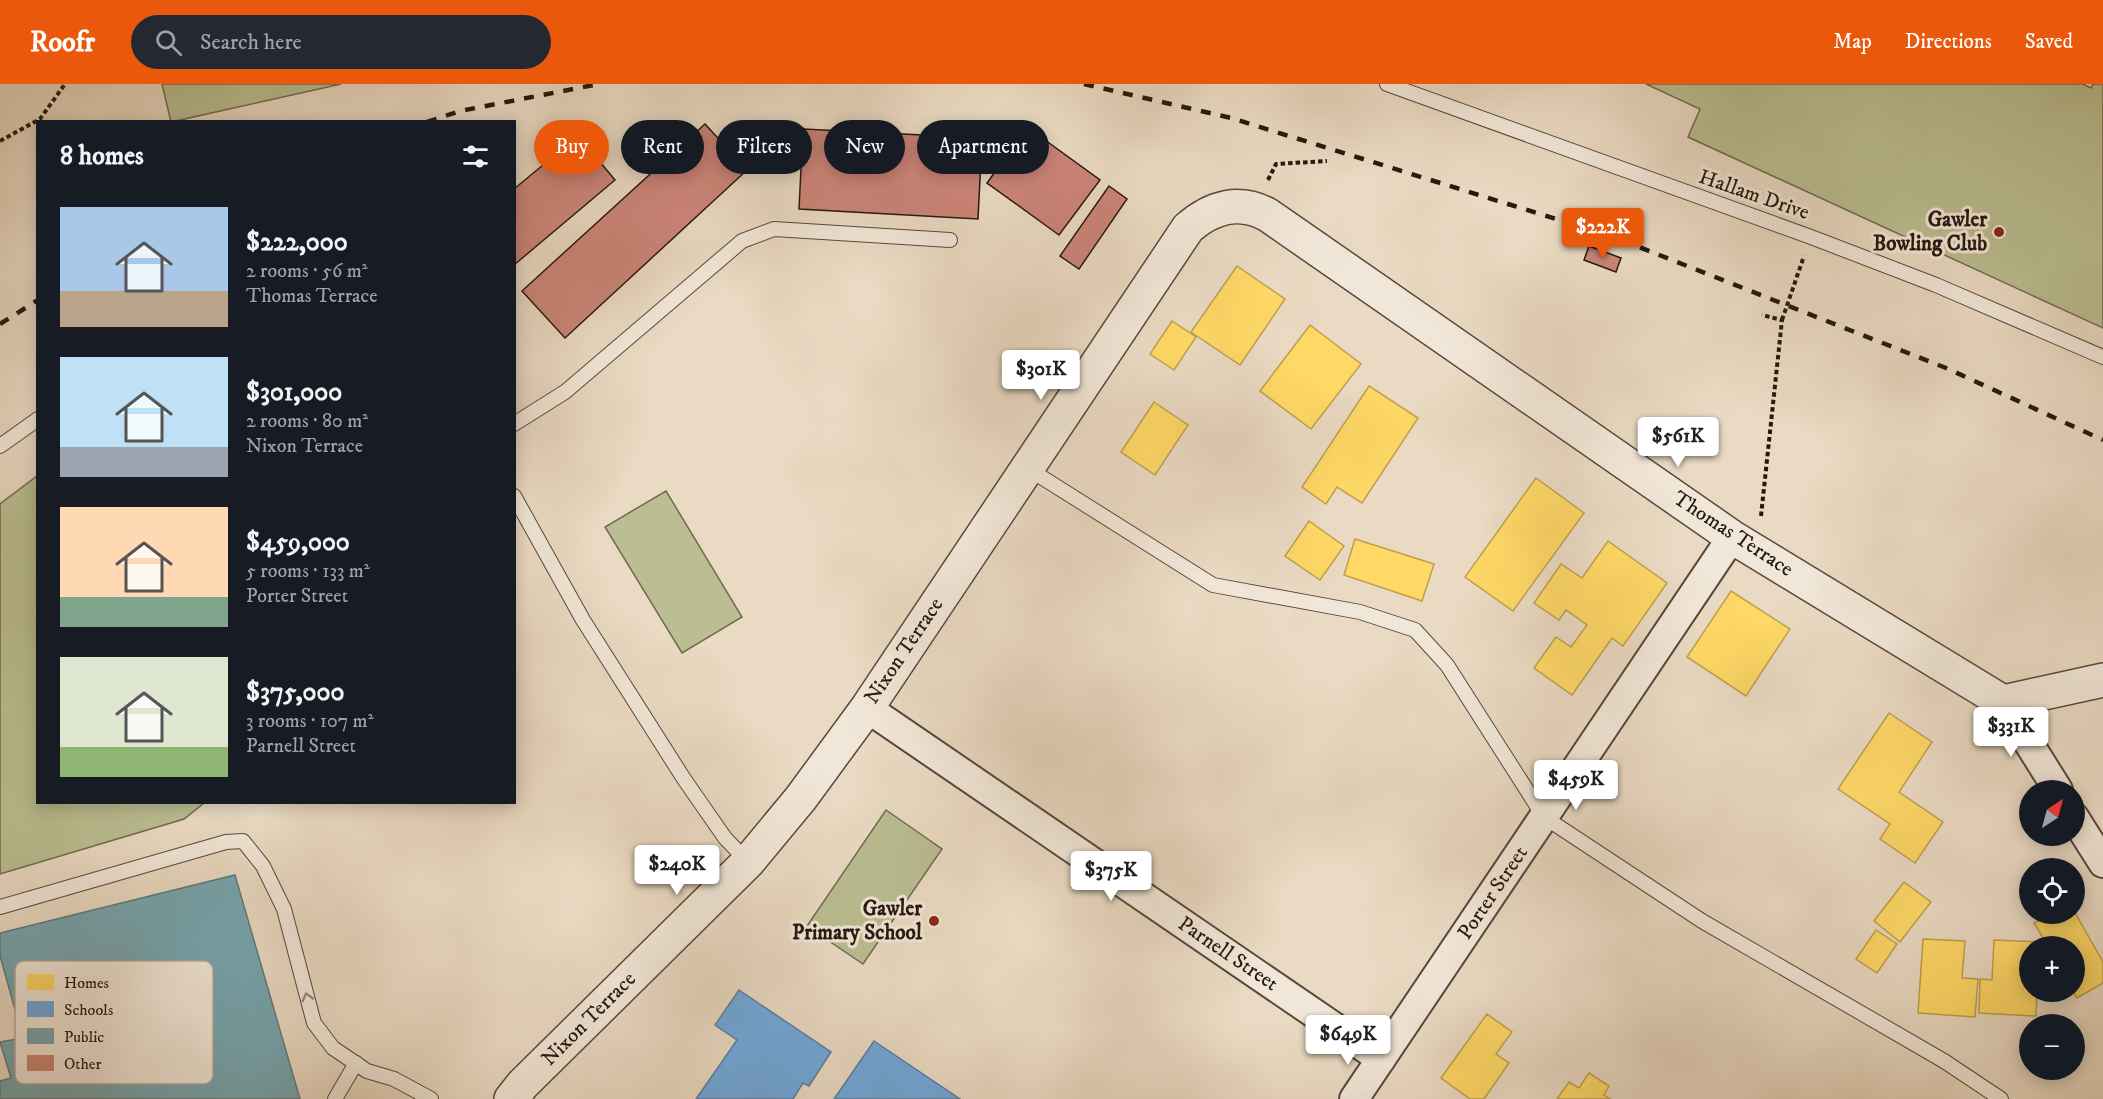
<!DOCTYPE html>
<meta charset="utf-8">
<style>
:root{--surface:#171b24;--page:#242831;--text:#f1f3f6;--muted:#9ea1a6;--accent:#ea580c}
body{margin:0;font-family:"IM FELL DW Pica",serif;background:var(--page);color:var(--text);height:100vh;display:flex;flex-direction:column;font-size:22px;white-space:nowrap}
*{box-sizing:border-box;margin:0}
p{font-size:20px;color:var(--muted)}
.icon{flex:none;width:33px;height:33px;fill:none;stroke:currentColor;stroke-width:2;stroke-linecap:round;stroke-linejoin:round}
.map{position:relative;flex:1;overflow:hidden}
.details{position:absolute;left:36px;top:36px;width:480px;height:684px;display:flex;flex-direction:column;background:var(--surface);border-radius:0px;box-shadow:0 3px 15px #0003}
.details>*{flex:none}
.top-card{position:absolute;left:534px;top:36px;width:570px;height:54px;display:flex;gap:12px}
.needle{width:39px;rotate:36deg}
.fabs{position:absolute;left:2019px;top:696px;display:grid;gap:12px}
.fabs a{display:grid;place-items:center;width:66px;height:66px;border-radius:50%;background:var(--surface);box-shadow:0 3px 15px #0003;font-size:30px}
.price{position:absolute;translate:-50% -51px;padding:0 14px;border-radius:6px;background:#fff;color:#222;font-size:20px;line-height:39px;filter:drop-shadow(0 2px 3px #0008)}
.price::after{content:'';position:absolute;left:50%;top:36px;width:18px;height:14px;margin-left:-9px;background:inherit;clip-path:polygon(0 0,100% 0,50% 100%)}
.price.on{background:var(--accent);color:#fff}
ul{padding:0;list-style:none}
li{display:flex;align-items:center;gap:18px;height:150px;padding:0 24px}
li span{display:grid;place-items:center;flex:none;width:168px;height:120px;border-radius:0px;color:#555}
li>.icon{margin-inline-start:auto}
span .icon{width:72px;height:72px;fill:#fffc;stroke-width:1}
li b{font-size:26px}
h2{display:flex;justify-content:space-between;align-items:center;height:72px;padding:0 24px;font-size:26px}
.chip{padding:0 21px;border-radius:27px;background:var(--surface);box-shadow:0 3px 15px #0003;font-size:21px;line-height:54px}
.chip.on{background:var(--accent);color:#fff}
header{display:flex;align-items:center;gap:36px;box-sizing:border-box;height:84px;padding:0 30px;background:var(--accent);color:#fff}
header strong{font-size:28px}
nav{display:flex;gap:33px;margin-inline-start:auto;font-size:21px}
.search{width:420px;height:54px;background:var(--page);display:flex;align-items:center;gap:15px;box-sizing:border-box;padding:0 21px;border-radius:33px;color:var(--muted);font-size:22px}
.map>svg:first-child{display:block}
.green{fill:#babe92;stroke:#706b50;stroke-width:1.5}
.homes{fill:#ffd966;stroke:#be9f4c;stroke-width:1.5}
.schools{fill:#6fa8dc;stroke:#597d9e;stroke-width:1.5}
.public{fill:#76a5af;stroke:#5e7b7f;stroke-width:1.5}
.building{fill:#cc8478;stroke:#26180f;stroke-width:1.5}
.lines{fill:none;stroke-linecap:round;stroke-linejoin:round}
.service-casing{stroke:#57483c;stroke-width:16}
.minor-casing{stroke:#57483c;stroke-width:32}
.tertiary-casing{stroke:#57483c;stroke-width:36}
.path{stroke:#26180f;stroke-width:4;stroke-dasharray:4.5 3;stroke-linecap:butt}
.service{stroke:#f1e7d8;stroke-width:14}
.minor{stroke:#f1e7d8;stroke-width:28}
.tertiary{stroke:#f1e7d8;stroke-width:33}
.rail{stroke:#26180f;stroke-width:4.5;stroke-dasharray:10 10;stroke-linecap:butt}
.oneway{stroke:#968a7e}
.poi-dot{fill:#8f2418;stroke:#f1e7d8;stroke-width:2}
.labels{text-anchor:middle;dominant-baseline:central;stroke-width:6;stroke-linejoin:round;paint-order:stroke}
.street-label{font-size:21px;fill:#26180f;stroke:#f1e7d8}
.poi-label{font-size:21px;font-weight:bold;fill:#26180f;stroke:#f1e7d8;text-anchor:end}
.key{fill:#f1e7d8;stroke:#b4a99c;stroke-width:1.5}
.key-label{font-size:16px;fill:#26180f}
</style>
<header>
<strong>Roofr</strong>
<div class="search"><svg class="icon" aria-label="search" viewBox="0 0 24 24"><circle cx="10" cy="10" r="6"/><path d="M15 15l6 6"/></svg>Search here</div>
<nav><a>Map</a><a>Directions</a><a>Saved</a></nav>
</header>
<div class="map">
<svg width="2103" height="1015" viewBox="0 0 2103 1015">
<rect width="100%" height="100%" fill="#eadac3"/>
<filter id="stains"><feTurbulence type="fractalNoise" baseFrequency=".00333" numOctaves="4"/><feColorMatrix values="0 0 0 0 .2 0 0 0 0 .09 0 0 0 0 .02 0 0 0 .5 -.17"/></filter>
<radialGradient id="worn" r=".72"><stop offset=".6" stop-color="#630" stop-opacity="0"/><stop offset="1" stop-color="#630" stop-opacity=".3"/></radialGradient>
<g class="green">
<path d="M162,0H341L171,38Z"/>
<path d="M1646,0H2083L2091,4L2093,0H2103V244L1688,53L1700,25Z"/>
<path d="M37,392L38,718L204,719L184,735L0,790V420Z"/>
<path d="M666,407L742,533L682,569L605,443Z"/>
<path d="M886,726L942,765L863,880L807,842Z"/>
</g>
<g class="homes">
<path d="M1237,182L1285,215L1240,281L1191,248Z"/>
<path d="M1172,237L1196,253L1174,286L1150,270Z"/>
<path d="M1310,241L1361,280L1311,345L1260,307Z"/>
<path d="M1369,302L1418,334L1362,419L1337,403L1326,420L1302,403Z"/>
<path d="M1154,318L1188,341L1155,391L1121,368Z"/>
<path d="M1536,394L1584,429L1513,527L1465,493Z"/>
<path d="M1309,437L1344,462L1320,496L1285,472Z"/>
<path d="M1355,455L1434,480L1422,517L1344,491Z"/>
<path d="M1608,457L1667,499L1623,562L1612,554L1572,611L1534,584L1556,553L1571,563L1587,541L1566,526L1559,536L1534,519L1561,480L1582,494Z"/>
<path d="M1731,507L1790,545L1746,612L1687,573Z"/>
<path d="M1889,629L1932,658L1899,708L1943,738L1915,779L1880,755L1890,740L1838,705Z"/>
<path d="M1904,798L1931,818L1900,858L1874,837Z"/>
<path d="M2074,827L2103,878V899L2077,914L2073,908L2074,862H2048L2034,839L2050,830H2074Z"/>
<path d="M1876,846L1897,860L1877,889L1856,875Z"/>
<path d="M1923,855L1965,857L1962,894L1978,895L1975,933L1918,929Z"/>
<path d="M1994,856L2040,858L2039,862H2030V908H2037L2036,932L1979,929L1980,895L1992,896Z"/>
<path d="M1487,930L1512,948L1496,970L1509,979L1484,1015H1470L1441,994Z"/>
<path d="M1589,989L1609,1002L1604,1011L1610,1015H1557L1569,998L1579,1004Z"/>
</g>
<g class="schools">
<path d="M739,906L831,968L809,1002L803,999L793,1015H696L737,956L715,941Z"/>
<path d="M874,957L960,1015H834Z"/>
</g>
<path class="public" d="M235,791L300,1015H0V997L11,994L0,958L23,954L0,872V849Z"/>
<g class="building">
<path d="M705,40L747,86L565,254L522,207Z"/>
<path d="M1027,43L1100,96L1059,151L987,99Z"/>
<path d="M803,45L982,54L978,135L799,125Z"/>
<path d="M578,52L615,96L514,181V105Z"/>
<path d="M1109,102L1127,115L1079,185L1060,172Z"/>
<path d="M1589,162L1621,174L1616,188L1584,176Z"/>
</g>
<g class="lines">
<g class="service-casing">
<g id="service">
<path d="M1387,0L1811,153L1936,201L2103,273"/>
<path d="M514,340L565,308L742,157L774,145L950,156"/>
<path d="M0,362L38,335"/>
<path d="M1027,384L1213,501L1360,528L1415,546L1447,581L1544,733L1702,837L1944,977L2001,1015"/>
<path d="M514,412L583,536L684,695L725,754L748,778"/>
<path d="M0,823L226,758L243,757L263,782L284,825L314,939L333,964L367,987L394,995L431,1015"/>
<path d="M335,1015L356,979"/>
</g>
</g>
<g class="minor-casing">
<g id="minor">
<path d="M2003,618L2058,706"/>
<path d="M867,624L1381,975"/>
<path d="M2074,733L2103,779"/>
<path d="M1354,1015L1732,453"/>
</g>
</g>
<g class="tertiary-casing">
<path id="tertiary" d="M511,1015L523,1000L748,778L801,714L867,624L1188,144C1212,123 1239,115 1268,131L1732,453L2003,618L2103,596"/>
</g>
<g class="path">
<path d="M0,57L40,35L65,0"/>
<path d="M1268,96L1276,80L1327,77"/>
<path d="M1782,236L1804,172"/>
<path d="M1761,432L1782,236L1762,231"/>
</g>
<use href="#service" class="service"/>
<use href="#minor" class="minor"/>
<use href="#tertiary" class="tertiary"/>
<g class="rail">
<path d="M1084,0L1231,34L1611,152L1946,284L2103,356"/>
<path d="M427,38L460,27L599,0"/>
<path d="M0,240L38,216"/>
</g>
</g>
<defs><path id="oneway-chevron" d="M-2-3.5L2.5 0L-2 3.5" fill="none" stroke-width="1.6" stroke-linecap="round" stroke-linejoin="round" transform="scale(1.5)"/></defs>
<use class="oneway" href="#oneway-chevron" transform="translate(307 913) rotate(-105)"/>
<g class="poi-dot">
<circle cx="1999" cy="148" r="6"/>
<circle cx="934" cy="837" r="6"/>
</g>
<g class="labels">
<g class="street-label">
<text transform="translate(1754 111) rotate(19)">Hallam Drive</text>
<text transform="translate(1733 450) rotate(33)">Thomas Terrace</text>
<text transform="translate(904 567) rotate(-56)">Nixon Terrace</text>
<text transform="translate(1493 809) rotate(-56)">Porter Street</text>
<text transform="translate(1228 870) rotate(34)">Parnell Street</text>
<text transform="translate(589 935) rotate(-45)">Nixon Terrace</text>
</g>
<g class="poi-label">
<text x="1987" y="136">Gawler<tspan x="1987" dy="24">Bowling Club</tspan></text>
<text x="922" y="825">Gawler<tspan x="922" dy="24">Primary School</tspan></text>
</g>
</g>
<rect x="15" y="877" width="198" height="123" rx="9" class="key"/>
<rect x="27" y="890" width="27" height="16" fill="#ffd966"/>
<rect x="27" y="917" width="27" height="16" fill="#6fa8dc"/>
<rect x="27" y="944" width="27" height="16" fill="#76a5af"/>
<rect x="27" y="971" width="27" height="16" fill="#cc8478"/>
<g class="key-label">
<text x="64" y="904">Homes</text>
<text x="64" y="931">Schools</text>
<text x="64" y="958">Public</text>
<text x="64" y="985">Other</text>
</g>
<rect width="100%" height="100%" filter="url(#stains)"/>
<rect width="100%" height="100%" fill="url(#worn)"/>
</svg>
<div class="fabs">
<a><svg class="needle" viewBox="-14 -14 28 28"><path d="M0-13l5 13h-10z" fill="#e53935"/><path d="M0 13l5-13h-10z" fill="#9ea1a6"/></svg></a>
<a><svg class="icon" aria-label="locate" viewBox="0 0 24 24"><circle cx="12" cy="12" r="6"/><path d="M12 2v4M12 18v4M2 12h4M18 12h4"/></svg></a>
<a>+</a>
<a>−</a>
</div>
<b class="price on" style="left:1603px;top:175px">$222K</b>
<b class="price" style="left:1041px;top:317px">$301K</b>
<b class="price" style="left:1678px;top:384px">$561K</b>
<b class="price" style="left:2011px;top:674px">$331K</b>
<b class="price" style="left:1576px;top:727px">$459K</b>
<b class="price" style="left:677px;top:812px">$240K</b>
<b class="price" style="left:1111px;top:818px">$375K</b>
<b class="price" style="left:1348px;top:982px">$649K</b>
<div class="top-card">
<a class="chip on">Buy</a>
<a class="chip">Rent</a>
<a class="chip">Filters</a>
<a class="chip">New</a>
<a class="chip">Apartment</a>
</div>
<section class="details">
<h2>8 homes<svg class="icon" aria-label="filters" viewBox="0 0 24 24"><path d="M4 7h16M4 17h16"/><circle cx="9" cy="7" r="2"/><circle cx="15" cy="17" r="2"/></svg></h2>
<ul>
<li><span style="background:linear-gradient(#a9c7e8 70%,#b9a48a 0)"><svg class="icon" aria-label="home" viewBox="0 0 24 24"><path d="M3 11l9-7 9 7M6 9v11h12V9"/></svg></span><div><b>$222,000</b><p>2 rooms · 56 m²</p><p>Thomas Terrace</p></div></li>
<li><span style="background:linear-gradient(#bfe0f5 75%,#9aa5b1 0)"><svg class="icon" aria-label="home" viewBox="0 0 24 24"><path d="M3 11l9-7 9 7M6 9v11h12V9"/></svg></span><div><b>$301,000</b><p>2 rooms · 80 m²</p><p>Nixon Terrace</p></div></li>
<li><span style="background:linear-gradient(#ffd9b3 75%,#7fa58c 0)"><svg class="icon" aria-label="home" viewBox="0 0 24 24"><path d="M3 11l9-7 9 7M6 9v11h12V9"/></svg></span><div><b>$459,000</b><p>5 rooms · 133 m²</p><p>Porter Street</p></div></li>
<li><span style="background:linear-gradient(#dfe7d0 75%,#8fb573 0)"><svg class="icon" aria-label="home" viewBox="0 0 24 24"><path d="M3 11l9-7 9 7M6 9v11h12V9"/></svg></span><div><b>$375,000</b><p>3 rooms · 107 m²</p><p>Parnell Street</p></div></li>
</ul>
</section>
</div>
